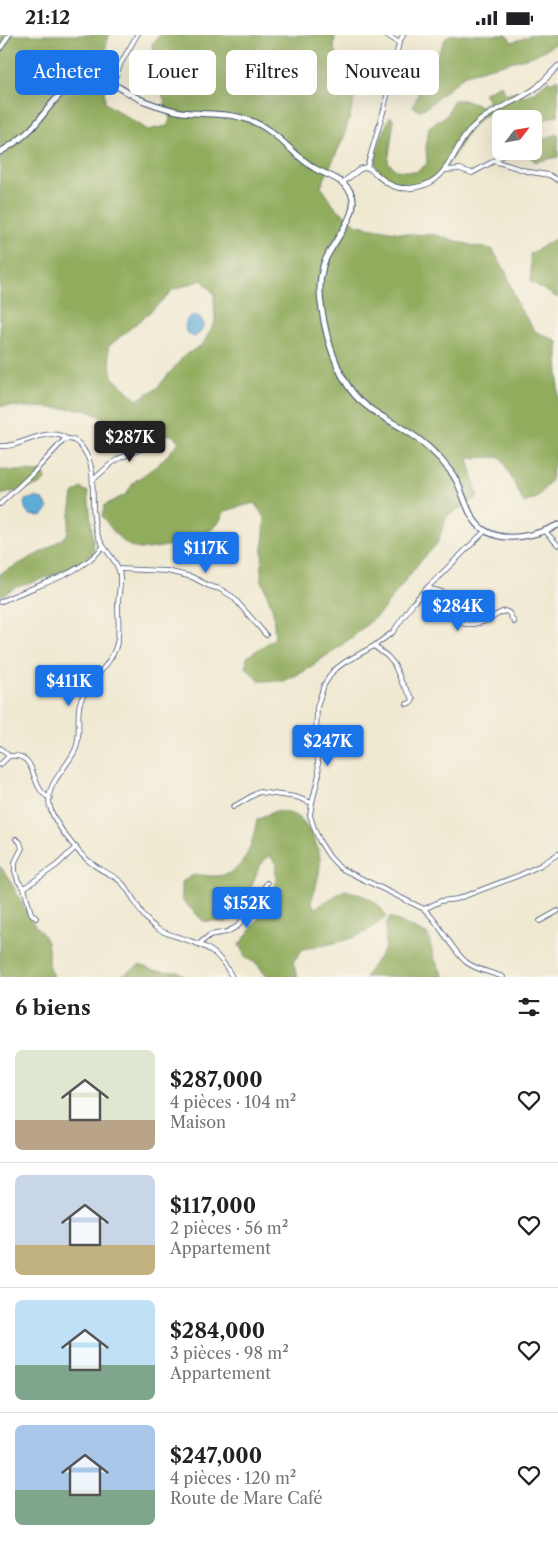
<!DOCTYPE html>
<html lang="fr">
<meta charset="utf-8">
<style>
:root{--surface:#fff;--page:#f6f6f6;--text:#202124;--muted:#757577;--line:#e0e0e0;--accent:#1a73e8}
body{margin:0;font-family:"Libre Caslon Text",serif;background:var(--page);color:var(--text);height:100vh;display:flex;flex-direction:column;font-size:19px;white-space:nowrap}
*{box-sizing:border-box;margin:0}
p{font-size:16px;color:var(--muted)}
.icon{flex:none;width:28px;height:28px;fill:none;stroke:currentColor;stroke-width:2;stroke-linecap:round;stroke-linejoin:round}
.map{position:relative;height:942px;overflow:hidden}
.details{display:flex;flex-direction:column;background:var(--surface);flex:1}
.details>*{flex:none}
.hud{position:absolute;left:15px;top:15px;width:529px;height:45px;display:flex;gap:10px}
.needle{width:32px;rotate:59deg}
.fabs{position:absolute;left:492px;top:75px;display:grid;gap:10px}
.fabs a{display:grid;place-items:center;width:50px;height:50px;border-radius:8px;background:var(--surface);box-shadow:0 5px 20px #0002;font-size:25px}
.price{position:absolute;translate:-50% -42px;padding:0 11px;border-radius:5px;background:var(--accent);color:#fff;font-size:16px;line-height:32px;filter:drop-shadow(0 1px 2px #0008)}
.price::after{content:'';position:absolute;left:50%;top:30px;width:15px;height:11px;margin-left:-8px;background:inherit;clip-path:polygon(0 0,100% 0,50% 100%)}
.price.selected{background:#222;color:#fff}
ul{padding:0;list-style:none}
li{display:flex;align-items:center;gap:15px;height:125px;padding:0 15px}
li+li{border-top:1px solid var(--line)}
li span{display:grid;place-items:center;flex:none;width:140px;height:100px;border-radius:8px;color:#555}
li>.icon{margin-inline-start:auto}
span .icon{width:60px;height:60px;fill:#fffc;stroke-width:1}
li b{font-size:21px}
h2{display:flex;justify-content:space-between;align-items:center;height:60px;padding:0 15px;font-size:21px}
.chip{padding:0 18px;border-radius:8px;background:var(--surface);box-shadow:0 5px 20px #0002;font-size:18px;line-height:45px}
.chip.selected{background:var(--accent);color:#fff}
.status{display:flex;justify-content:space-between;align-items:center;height:35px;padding:0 25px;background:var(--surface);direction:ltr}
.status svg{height:14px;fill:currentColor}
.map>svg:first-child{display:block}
.forest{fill:#91ac5d;stroke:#566e5e;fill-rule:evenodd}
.water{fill:#5dacd7;stroke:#3c6e9a}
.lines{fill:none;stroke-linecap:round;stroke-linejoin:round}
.minor-casing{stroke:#3b4b6f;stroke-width:5.5}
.tertiary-casing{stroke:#3b4b6f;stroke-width:6}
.secondary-casing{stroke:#3b4b6f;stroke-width:7}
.minor{stroke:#fff;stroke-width:4}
.tertiary{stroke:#fff;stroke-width:4.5}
.secondary{stroke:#fff;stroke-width:5}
</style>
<div class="status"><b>21:12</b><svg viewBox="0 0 49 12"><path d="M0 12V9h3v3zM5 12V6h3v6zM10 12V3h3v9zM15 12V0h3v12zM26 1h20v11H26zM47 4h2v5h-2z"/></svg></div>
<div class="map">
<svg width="558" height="942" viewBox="0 0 558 942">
<rect width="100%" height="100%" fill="#f7f3e8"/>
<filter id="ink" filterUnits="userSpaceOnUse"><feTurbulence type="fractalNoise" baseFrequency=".02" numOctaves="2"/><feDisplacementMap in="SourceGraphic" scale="10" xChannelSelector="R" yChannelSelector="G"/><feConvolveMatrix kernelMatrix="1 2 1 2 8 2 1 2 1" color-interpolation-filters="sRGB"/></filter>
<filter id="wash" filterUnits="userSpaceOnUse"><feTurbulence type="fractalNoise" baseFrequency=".0096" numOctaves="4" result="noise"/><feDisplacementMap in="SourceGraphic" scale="20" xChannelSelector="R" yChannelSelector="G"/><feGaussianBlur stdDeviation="1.12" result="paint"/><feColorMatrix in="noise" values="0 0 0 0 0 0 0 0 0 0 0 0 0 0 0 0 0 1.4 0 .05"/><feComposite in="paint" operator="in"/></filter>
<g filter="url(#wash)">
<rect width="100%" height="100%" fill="#f0e9d2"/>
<g class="forest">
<path d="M0,0H109L103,25L105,68L147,95L167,91L170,84L155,35L152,9L160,0H335L334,14L340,25L354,65L344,102L321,151L333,170L357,190L407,199L436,200L477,212L492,214L506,237L517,269L535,296L558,307V409L551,445L537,463L524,468L501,422L468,423L478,462L447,481L437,509L418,529L381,577L354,601L305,636L284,646H259L246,632L247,622L275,603L273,576L261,543L265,483L254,468L225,476C222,481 218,491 212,494C198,504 150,518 135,513C121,509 110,492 102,481L105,470L125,460L135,446L158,430L179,407L172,400L126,394L84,374L0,371ZM202,245L214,259L215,287L203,309L184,321L157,353L137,365L112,342L108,312L150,277L173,255Z"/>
<path d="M450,0H507L512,7L527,2L530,0H558V8L533,21L466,39L428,71L419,76L413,71L420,54L446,3Z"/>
<path d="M558,44V80L534,88V84H528L526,79L507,82L502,76C459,78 460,141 420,149C408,151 401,151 390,146C384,143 376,136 376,129C374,117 386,93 390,81L394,85L388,127L396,135L416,137L427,129L426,113L429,92L448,79L453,65H463L481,71L489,67L484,58L501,50L505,59L516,56L524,62L536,56L549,45L550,48Z"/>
<path d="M558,99V122L535,127L529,120L540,115L543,104Z"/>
<path d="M558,202V263L531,247L530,219Z"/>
<path d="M0,435L43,437L46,444L40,450L0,460Z"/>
<path d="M81,453L88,457L94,517L74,532L31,548L16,552L0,561V539L47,514L67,500L73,459Z"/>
<path d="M275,776C281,777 289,777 294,780C306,786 320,811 320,824C321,837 315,854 311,867L315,873L345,855C361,859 380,865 386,882C380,886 374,892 367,896C348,907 325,910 303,914L293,927L297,942H267L257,929L246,923L239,910L275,862L276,829L269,820L259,832L248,861L227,887L203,886L182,865V847C197,836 198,841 215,841C245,841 252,809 257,785Z"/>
<path d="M0,831C13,848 21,868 32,886C36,892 43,898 46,905C52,919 43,928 54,942H0Z"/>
<path d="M390,882L428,900L434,923L444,942H365L385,913L386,890Z"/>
<path d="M140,930L155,936L179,937L185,942H119Z"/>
</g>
<g class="water">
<path d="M191,281H199L204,289L200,298L194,302L186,297L185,291L187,284Z"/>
<path d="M35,462C42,464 46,466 48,474L42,481L30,480C25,475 23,471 25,465Z"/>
</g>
</g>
<g filter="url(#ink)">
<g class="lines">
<g class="minor-casing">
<g id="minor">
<path d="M387,0L399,8"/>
<path d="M0,14L9,0"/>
<path d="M113,48L121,28L137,0"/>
<path d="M534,91L537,90"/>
<path d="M509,116L494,126L530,137L549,140L558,145"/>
<path d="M367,132L384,74L399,8L403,0"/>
<path d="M446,135L460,134L472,138L494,126"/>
<path d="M0,411C20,414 46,389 67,404"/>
<path d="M93,445L112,428L120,423L162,405"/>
<path d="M0,469L34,437L64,405C80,399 91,426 92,438C94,457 91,476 96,494C100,512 112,519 118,533C123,544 118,559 118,570C118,583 120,596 117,608C112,630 90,644 81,665C75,679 82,697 76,713C69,731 48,746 49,766C50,785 79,820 94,830C103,837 114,840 122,848C135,862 140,882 156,893C164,898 172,900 181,903C208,911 219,917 232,942"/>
<path d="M485,496L427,553L413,568L393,597L374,611L345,627L333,636L324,650L317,672L316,703L319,739L312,768L310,780L314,793L320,807L329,821L340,833L424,874C441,889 449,912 466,927C476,935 491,937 503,942"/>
<path d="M545,496L558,510"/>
<path d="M119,534L167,536L192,542L209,551L220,554L233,562L266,600"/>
<path d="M427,553C433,555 441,555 446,559C464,572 444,597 483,587C491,585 497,578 505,576L509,578L514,587"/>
<path d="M0,567C36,549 76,543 103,512"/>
<path d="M374,611L387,621L394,629L402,648L413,664L412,667L407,669"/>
<path d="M0,713L9,721"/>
<path d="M0,730L9,721C40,717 28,754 50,763"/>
<path d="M233,772L259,757L296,762L312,768"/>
<path d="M16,804L20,807L22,813L15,827V836L18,846L24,853L31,878L36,883"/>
<path d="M24,853L57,830L76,812"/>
<path d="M424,874L441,866L457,864L520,840L541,830L558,819"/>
<path d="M540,886L558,876"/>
<path d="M199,909L210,900L227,897L238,891L267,848"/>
</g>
</g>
<g class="tertiary-casing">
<path id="tertiary" d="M342,148L360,134L367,132C376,137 382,146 391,150C399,154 408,154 417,152C452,146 453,107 477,88C495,73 518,66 536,53C544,46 551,38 558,31"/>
</g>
<g class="secondary-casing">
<path id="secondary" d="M0,117C11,111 23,102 32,93C47,77 58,54 81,47C110,38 123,59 147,67C158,71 170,75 182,77C204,80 228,77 249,85C275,94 291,118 314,133C326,140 344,144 351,158C362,179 329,209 323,231C319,246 319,260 322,275C326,304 340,350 363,368C375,379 391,386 405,395C422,405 439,421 451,437C465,455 465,482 484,495C506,509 537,500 558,490"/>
</g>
<use href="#minor" class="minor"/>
<use href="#tertiary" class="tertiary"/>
<use href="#secondary" class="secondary"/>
</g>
</g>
</svg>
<div class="fabs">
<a><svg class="needle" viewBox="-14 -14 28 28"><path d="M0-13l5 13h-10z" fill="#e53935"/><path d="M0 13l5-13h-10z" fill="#757577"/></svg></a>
</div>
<b class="price selected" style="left:130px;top:428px">$287K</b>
<b class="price" style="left:206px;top:539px">$117K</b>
<b class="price" style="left:458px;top:597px">$284K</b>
<b class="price" style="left:69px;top:672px">$411K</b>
<b class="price" style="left:328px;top:732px">$247K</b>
<b class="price" style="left:247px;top:894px">$152K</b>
<div class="hud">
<a class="chip selected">Acheter</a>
<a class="chip">Louer</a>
<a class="chip">Filtres</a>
<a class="chip">Nouveau</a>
</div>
</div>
<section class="details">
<h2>6 biens<svg class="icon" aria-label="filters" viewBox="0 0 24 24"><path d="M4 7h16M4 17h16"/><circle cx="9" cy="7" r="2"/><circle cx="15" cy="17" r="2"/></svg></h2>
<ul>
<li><span style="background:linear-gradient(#dfe7d0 70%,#b9a48a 0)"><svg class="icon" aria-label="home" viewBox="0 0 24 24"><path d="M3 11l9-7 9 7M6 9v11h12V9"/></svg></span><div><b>$287,000</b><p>4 pièces · 104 m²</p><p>Maison</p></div><svg class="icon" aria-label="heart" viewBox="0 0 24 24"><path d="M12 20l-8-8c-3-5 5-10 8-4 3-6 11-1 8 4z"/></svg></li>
<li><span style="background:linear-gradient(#c9d6e8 70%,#c2b280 0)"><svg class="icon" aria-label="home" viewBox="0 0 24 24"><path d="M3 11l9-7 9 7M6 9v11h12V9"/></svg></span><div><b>$117,000</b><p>2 pièces · 56 m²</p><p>Appartement</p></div><svg class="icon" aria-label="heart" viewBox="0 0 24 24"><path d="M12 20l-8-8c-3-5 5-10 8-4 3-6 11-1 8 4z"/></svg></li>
<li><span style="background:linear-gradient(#bfe0f5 65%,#7fa58c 0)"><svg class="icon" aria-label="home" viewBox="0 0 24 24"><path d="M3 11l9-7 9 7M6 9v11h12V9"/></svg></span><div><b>$284,000</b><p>3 pièces · 98 m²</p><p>Appartement</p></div><svg class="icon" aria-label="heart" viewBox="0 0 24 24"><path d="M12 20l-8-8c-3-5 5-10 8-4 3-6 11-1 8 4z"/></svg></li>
<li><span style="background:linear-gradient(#a9c7e8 65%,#7fa58c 0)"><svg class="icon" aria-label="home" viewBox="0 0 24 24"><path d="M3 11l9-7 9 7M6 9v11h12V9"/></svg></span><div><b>$247,000</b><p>4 pièces · 120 m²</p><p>Route de Mare Café</p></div><svg class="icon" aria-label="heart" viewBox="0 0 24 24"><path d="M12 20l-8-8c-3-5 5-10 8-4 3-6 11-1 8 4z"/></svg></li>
</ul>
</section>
